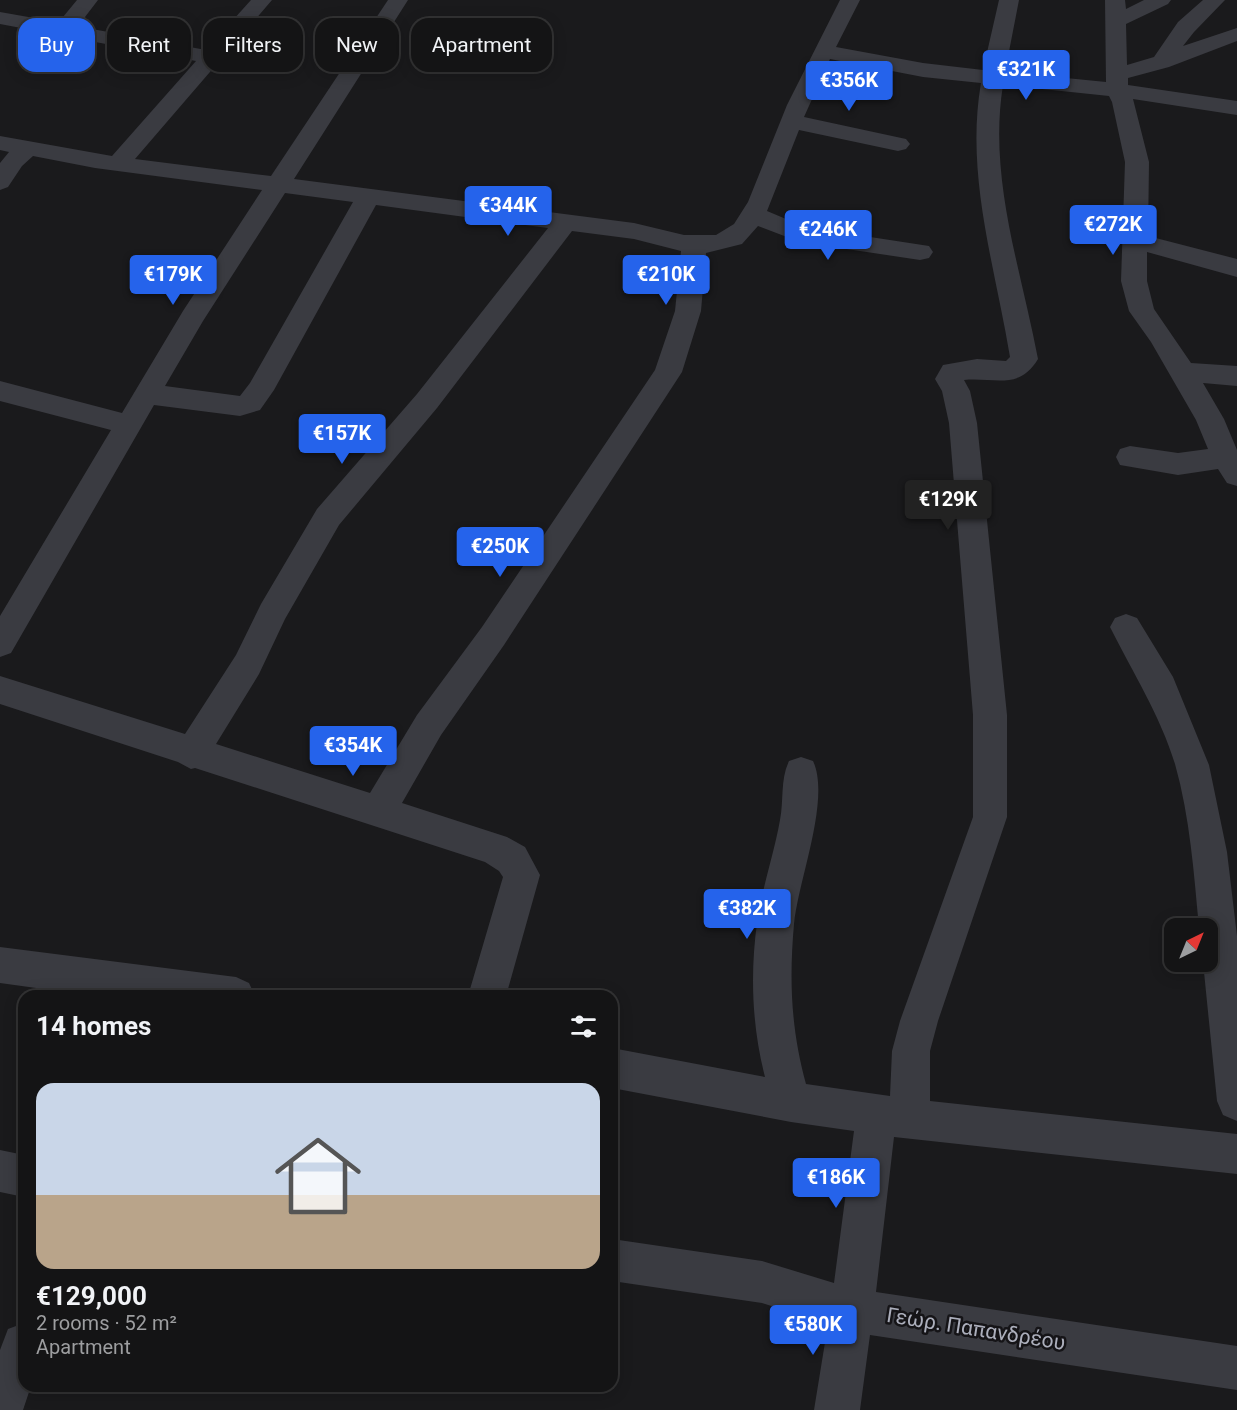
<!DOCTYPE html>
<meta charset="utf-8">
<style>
:root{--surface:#141415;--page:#212122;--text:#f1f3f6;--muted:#9d9ea0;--line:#333334;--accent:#2563eb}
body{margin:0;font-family:Roboto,sans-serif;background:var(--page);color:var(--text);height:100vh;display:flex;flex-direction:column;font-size:22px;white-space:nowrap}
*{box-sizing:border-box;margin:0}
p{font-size:20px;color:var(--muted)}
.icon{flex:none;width:33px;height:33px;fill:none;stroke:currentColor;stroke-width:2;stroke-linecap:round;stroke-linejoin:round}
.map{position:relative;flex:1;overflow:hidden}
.panel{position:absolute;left:18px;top:990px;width:600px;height:402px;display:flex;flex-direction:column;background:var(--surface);border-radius:18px;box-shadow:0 3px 15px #0003,0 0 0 2px var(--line)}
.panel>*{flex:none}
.banner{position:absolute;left:18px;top:18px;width:600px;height:54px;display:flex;gap:12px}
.needle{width:39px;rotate:43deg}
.fabs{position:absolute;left:1164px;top:918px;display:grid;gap:12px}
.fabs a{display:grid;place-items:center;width:54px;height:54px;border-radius:12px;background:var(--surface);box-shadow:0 3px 15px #0003,0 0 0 2px var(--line);font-size:30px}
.price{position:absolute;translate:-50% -51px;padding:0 14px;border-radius:6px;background:var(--accent);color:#fff;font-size:20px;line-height:39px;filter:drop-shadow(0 2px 3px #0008)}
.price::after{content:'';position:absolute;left:50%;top:36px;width:18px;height:14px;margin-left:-9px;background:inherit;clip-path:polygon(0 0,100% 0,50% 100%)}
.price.on{background:#222;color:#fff}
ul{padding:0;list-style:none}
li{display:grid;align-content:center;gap:12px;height:318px;padding:0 18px}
li span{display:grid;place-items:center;height:186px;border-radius:18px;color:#555}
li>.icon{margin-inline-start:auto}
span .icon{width:108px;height:108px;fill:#fffc;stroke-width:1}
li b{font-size:26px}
h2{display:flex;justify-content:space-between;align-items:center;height:72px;padding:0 18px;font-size:26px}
.tag{padding:0 21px;border-radius:18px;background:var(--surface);box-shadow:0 3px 15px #0003,0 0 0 2px var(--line);font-size:21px;line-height:54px}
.tag.on{background:var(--accent);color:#fff}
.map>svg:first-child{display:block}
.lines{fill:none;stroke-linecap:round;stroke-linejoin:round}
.minor{fill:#3a3b41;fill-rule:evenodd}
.labels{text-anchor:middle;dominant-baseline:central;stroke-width:5;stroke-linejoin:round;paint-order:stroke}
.near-street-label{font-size:21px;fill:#acafbc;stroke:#151417}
</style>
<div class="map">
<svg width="1237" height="1410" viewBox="0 0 1237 1410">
<rect width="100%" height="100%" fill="#1a1a1c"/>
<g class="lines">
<g class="minor">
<path d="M77,0H98L85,17L92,29L206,50L251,0H272L135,159L271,176L388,0H408L294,179L634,223L684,235H716L734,224L748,202L787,105L840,0H860L836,47L923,63L983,70L999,0H1019L1005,72L1106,82L1105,0H1125L1126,9L1144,0H1171L1168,4L1126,24L1127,65L1154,57L1178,22L1203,0H1225L1194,32L1183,46L1237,28V41L1169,67L1128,78V85L1237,101V115L1133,99L1149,162L1148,236L1237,259V277L1147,252V281L1154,309L1191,363L1237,366V386L1203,383L1224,419L1237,450V486L1227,483L1218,469L1178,475L1120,465L1116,457L1120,449L1130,446L1178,453L1208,449L1196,420L1151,342L1129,311L1121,281L1125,162L1112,102L1109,96L1003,85C988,177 1021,269 1038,359C1019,391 994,377 964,380L970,391L977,423L1007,715V817L938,1021L930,1051V1101L1237,1134V1174L894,1137L876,1292L1237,1346V1390L870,1335L860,1410H814L828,1324L762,1303L612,1281V1239L762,1261L834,1283L854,1131L791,1122L612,1088V1048L765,1077C752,1027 750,974 757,923C762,888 774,854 780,820C784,800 780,780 789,761L801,757L813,761C831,799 798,881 794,924C789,981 791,1029 806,1084L890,1096L892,1051L900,1021L973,817V715L949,423L942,391L935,379L943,365L977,359L1006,361L1010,357C995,266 965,175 981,83L923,77L830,59L804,117L906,139L910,144L906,149L898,151L799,130L767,211L805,227L929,246L933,252L929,258L920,260L800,242L758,226L742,244L706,253L701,311L682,372L504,645L441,735L402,803L507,837L525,847L540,875L506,996H468L503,877L499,871L485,862L195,768L191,769L178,762L0,704V676L185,734L236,655L261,604L317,509L417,394L548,228L376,205L274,390L260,410L240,416L154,405L11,653L0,657V616L111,430L0,401V381L122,413L183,311L262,190L95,168L33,156L22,166L8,187L0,190V163L9,152L0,150V136L112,156L196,61L0,24V12L68,24L63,17ZM285,193L353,202L250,383L240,396L165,386L203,321ZM572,231L634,239L681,251L675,311L655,370L482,627L417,715L370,793L216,744L259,674L285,619L339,525L437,408Z"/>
<path d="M1126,614L1137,618L1173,677L1209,765L1227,852L1237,936V1121L1223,1115L1217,1101L1203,962H1208V928H1199C1194,874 1190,817 1175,764C1160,715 1133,673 1110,627L1115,618Z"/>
<path d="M0,947L236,977L249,983L255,996H94L0,983Z"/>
<path d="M0,1150L24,1155V1197L0,1192Z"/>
<path d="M24,1323V1386H31L23,1410H0V1350L8,1329Z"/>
</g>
</g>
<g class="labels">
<g class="near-street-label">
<text transform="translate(976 1329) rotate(9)">Γεώρ. Παπανδρέου</text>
</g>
</g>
</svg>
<div class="fabs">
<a><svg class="needle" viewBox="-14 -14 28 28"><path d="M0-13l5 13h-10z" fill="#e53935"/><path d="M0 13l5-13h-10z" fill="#9d9ea0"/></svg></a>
</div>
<b class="price" style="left:1026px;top:101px">€321K</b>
<b class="price" style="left:849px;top:112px">€356K</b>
<b class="price" style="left:508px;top:237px">€344K</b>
<b class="price" style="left:1113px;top:256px">€272K</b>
<b class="price" style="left:828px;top:261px">€246K</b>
<b class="price" style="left:173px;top:306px">€179K</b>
<b class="price" style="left:666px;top:306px">€210K</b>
<b class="price" style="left:342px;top:465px">€157K</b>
<b class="price on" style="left:948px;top:531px">€129K</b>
<b class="price" style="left:500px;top:578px">€250K</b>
<b class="price" style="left:353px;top:777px">€354K</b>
<b class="price" style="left:747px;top:940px">€382K</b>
<b class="price" style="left:836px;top:1209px">€186K</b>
<b class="price" style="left:813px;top:1356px">€580K</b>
<div class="banner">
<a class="tag on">Buy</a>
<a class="tag">Rent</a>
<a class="tag">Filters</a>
<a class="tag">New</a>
<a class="tag">Apartment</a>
</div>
<section class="panel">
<h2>14 homes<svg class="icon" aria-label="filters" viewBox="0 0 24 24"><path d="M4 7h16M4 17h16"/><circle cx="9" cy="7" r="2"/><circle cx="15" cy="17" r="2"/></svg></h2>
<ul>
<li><span style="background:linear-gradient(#c9d6e8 60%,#b9a48a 0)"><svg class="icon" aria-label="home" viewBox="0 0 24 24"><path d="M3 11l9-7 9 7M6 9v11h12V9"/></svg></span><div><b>€129,000</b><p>2 rooms · 52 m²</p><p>Apartment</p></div></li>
</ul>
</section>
</div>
